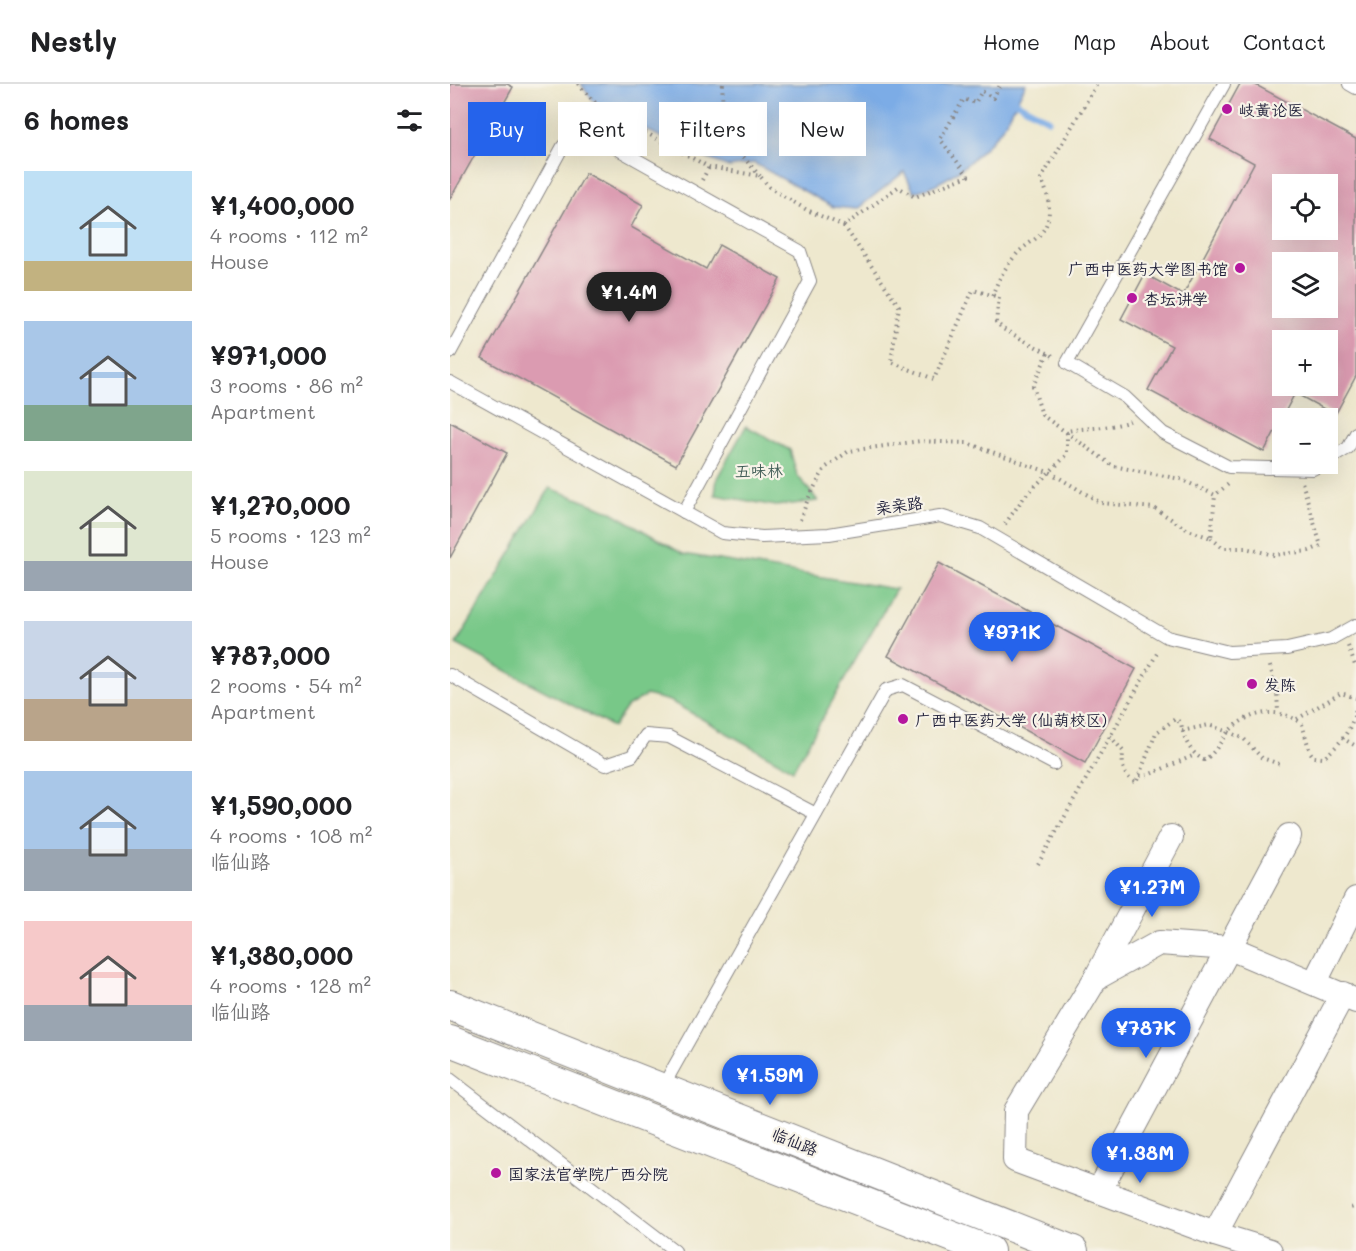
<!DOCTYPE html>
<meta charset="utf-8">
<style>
:root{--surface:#fff;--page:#f6f6f6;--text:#202124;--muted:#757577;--line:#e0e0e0;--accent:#2563eb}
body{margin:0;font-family:Mali,"LXGW WenKai TC",sans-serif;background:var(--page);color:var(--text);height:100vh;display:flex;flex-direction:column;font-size:22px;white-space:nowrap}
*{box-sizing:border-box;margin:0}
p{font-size:20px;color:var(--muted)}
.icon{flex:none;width:33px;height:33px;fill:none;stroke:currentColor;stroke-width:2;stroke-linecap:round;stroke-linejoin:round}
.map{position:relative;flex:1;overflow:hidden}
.panel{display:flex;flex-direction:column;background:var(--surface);width:450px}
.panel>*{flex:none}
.guide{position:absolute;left:18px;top:18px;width:570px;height:54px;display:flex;gap:12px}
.tools{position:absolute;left:822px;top:90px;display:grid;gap:12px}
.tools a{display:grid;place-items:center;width:66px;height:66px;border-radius:0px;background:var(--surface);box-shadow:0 6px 24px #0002;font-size:30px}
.price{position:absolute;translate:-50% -51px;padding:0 14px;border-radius:21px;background:var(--accent);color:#fff;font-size:20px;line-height:39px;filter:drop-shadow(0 2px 3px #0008)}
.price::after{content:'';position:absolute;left:50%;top:36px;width:18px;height:14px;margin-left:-9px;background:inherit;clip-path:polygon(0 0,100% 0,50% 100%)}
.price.active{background:#222;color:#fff}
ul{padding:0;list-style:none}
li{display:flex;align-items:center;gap:18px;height:150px;padding:0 24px}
li span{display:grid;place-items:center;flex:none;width:168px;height:120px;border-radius:0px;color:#555}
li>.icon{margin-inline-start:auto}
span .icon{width:72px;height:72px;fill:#fffc;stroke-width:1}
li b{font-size:26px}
h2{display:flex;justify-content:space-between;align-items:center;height:72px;padding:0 24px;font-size:26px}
.chip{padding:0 21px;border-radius:0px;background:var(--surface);box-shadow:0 6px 24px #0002;font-size:21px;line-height:54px}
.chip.active{background:var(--accent);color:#fff}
header{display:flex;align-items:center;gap:36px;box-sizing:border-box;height:84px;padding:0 30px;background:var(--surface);border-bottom:2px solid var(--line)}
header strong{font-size:28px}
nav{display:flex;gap:33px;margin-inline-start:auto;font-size:21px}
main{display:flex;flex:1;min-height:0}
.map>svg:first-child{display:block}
.green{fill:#78c888;stroke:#4d7562;stroke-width:1.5}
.water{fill:#7bace6;stroke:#4e6790;stroke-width:1.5}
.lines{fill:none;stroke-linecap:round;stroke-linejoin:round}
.stream{stroke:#7bace6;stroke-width:6}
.building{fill:#db9bb1;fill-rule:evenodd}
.service-casing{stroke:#888584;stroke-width:14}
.minor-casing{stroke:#888584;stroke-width:26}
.tertiary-casing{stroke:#888584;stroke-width:32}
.path{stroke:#888584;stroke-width:4;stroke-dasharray:1.5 4.5;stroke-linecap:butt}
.service{stroke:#fff;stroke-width:12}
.minor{stroke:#fff;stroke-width:24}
.tertiary{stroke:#fff;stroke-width:30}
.poi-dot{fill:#b5179e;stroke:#f7f3e8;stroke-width:2}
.labels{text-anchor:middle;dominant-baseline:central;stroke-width:4.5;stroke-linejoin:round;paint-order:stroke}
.poi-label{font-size:16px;fill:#22223b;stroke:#f7f3e8;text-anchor:start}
.park-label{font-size:16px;fill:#405c56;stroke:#f7f3e8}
.street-label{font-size:16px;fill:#22223b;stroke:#f7f3e8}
</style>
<header>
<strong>Nestly</strong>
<nav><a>Home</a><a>Map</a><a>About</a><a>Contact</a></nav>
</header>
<main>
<section class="panel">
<h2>6 homes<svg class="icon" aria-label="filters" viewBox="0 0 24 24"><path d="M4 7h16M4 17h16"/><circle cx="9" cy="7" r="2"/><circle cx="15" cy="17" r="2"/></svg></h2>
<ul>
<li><span style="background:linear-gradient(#bfe0f5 75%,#c2b280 0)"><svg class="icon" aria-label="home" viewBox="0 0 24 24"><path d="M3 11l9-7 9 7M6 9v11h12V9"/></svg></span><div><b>¥1,400,000</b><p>4 rooms · 112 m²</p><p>House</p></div></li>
<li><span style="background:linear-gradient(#a9c7e8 70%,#7fa58c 0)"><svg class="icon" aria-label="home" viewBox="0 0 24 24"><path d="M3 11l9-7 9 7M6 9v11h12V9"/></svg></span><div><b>¥971,000</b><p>3 rooms · 86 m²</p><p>Apartment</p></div></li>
<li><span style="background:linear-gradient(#dfe7d0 75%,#9aa5b1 0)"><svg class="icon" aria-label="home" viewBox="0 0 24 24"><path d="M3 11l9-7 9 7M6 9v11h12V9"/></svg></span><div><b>¥1,270,000</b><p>5 rooms · 123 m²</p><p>House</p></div></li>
<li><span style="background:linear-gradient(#c9d6e8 65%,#b9a48a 0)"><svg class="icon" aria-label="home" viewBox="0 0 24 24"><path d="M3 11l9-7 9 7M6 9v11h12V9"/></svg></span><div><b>¥787,000</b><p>2 rooms · 54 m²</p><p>Apartment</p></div></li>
<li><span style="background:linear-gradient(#a9c7e8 65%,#9aa5b1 0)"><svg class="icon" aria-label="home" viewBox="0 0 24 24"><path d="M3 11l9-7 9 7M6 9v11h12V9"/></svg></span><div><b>¥1,590,000</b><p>4 rooms · 108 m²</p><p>临仙路</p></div></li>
<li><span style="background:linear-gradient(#f6c9c9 70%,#9aa5b1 0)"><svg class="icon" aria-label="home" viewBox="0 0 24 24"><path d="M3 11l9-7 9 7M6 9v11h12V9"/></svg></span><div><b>¥1,380,000</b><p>4 rooms · 128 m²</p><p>临仙路</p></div></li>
</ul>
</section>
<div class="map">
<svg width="906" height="1167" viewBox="0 0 906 1167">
<rect width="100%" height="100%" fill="#f7f3e8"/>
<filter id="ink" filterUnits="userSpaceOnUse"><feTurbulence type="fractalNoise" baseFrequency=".0167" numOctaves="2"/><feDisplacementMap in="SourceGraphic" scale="12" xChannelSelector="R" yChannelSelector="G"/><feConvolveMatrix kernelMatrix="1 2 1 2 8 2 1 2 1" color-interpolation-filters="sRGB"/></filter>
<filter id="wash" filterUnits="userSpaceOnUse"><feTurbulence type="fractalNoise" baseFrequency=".008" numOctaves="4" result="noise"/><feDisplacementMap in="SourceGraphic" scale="24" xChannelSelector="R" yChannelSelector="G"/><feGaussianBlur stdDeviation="1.35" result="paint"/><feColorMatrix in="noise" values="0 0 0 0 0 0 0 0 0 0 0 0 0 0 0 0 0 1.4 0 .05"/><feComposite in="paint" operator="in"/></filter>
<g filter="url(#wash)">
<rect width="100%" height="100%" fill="#eee8ce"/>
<g class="green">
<path d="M296,342L340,366L347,391L368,417L326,422L265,411L267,394Z"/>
<path d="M100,404L160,427L233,470L446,505L343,686L220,617L196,611L177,623L163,643L6,560Z"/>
</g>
<path class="water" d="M131,0H576C567,16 559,36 548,49C526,75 497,100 464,108L454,88L407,125L383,123L304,79L279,83L231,64L143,17Z"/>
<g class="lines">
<path class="stream" d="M566,18L599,36"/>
</g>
<g id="blocks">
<g class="building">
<path d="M0,0H57L63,3L0,115Z"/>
<path d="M790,0H804L906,55V292L885,331L845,309L814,368L698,306L722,262L671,235L695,190L733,211L804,79L760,55ZM832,100H878V146H832ZM832,178H878V224H832ZM832,256H878V302H832Z"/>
<path d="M136,89L193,121L181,143L256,185L269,161L330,195L226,381L32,274Z"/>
<path d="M0,338L57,369L0,474Z"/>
<path d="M489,479L686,585L635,679L438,572Z"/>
</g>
</g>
</g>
<g filter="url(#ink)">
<use href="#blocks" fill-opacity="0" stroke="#888584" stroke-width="1.5"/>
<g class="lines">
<g class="service-casing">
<g id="service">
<path d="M774,0L617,279L675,313L713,349L779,383L863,385L872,380"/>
<path d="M899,0L906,4"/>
<path d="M0,269L113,62L148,54L350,167L360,197L234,428"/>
<path d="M0,298L272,449L312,453L379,450L490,432L530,444L717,553L779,568L837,565L881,555L906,541"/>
<path d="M878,376L898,364L906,349"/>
<path d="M0,591L155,681L182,672L196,651L219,653L366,730"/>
<path d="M0,995L225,1167"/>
<path d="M212,1004L436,606L453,601L604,680"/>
</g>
</g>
<g class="minor-casing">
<g id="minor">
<path d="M646,894L721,753"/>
<path d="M865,898L906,815"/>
<path d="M649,1107L839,752"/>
<path d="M765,1150L893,910"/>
<path d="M820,1167L765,1150L565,1076L566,1027L646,894L709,859L780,864L906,917"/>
</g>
</g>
<g class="tertiary-casing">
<g id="tertiary">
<path d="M0,921L623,1167"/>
<path d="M0,957L539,1167"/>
</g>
</g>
<g class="path">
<path d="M128,0L150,24L259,83L310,92L320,104L357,126L394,142L448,103L465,113L518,92L490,55L514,15L525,19L532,7L543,14L551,0"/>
<path d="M273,0C269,43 282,61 310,92"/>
<path d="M252,96L259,83"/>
<path d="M394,142L449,222L441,278L484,295L523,206L549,213L546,238L553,245L605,273"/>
<path d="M542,212C548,196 555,183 566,171C573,162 584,158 591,149C604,135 599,110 591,95L647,0"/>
<path d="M598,269L583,302L592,331L663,382L730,395L765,411L781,398"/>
<path d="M350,436L358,415L375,384L399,367L470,357L517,359L601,389L651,419L704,424L738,446L761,454L765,411"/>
<path d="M555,440L575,412L617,371V347C638,343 659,345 680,337"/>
<path d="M761,454L773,464H795L824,471L859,467L871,462L852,398"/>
<path d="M898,562L906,584"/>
<path d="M820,582L827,608L828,628"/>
<path d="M847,635L891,609L906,614"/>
<path d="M732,647L759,641L778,648L794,655L812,674L832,681"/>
<path d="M660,652L673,667C672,682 672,691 686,699L706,649L725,635L731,639C734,655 739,668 754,676C766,669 770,657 779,647C799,627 829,622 852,640L860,668L864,673L873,674C890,661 903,644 906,623"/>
<path d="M892,654L906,662"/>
<path d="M690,692L698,691L745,671"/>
<path d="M588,780L709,566"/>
<path d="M901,1124L906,1122"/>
</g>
<use href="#service" class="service"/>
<use href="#minor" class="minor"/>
<use href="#tertiary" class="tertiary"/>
</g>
</g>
<g class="poi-dot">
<circle cx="777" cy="25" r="6"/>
<circle cx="790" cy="184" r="6"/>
<circle cx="682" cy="214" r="6"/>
<circle cx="802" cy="600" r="6"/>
<circle cx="453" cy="635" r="6"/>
<circle cx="46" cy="1089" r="6"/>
</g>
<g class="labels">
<g class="poi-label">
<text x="789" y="25">岐黄论医</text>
<text x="778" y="184" text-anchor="end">广西中医药大学图书馆</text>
<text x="694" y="214">杏坛讲学</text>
<text x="814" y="600">发陈</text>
<text x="465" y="635">广西中医药大学 (仙葫校区)</text>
<text x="58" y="1089">国家法官学院广西分院</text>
</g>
<g class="park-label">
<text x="309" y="386">五味林</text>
</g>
<g class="street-label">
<text transform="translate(449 421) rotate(-8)">亲亲路</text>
<text transform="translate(345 1057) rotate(22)">临仙路</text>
</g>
</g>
</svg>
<div class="tools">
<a><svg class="icon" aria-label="locate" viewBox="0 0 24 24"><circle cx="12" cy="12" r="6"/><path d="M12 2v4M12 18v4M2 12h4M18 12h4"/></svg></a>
<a><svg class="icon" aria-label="layers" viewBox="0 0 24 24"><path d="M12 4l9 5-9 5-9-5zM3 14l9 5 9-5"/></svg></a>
<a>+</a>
<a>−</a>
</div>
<b class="price active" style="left:179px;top:239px">¥1.4M</b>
<b class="price" style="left:562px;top:579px">¥971K</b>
<b class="price" style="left:702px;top:834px">¥1.27M</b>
<b class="price" style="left:696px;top:975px">¥787K</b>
<b class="price" style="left:320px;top:1022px">¥1.59M</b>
<b class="price" style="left:690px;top:1100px">¥1.38M</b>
<div class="guide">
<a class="chip active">Buy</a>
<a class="chip">Rent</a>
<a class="chip">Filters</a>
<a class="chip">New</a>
</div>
</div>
</main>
